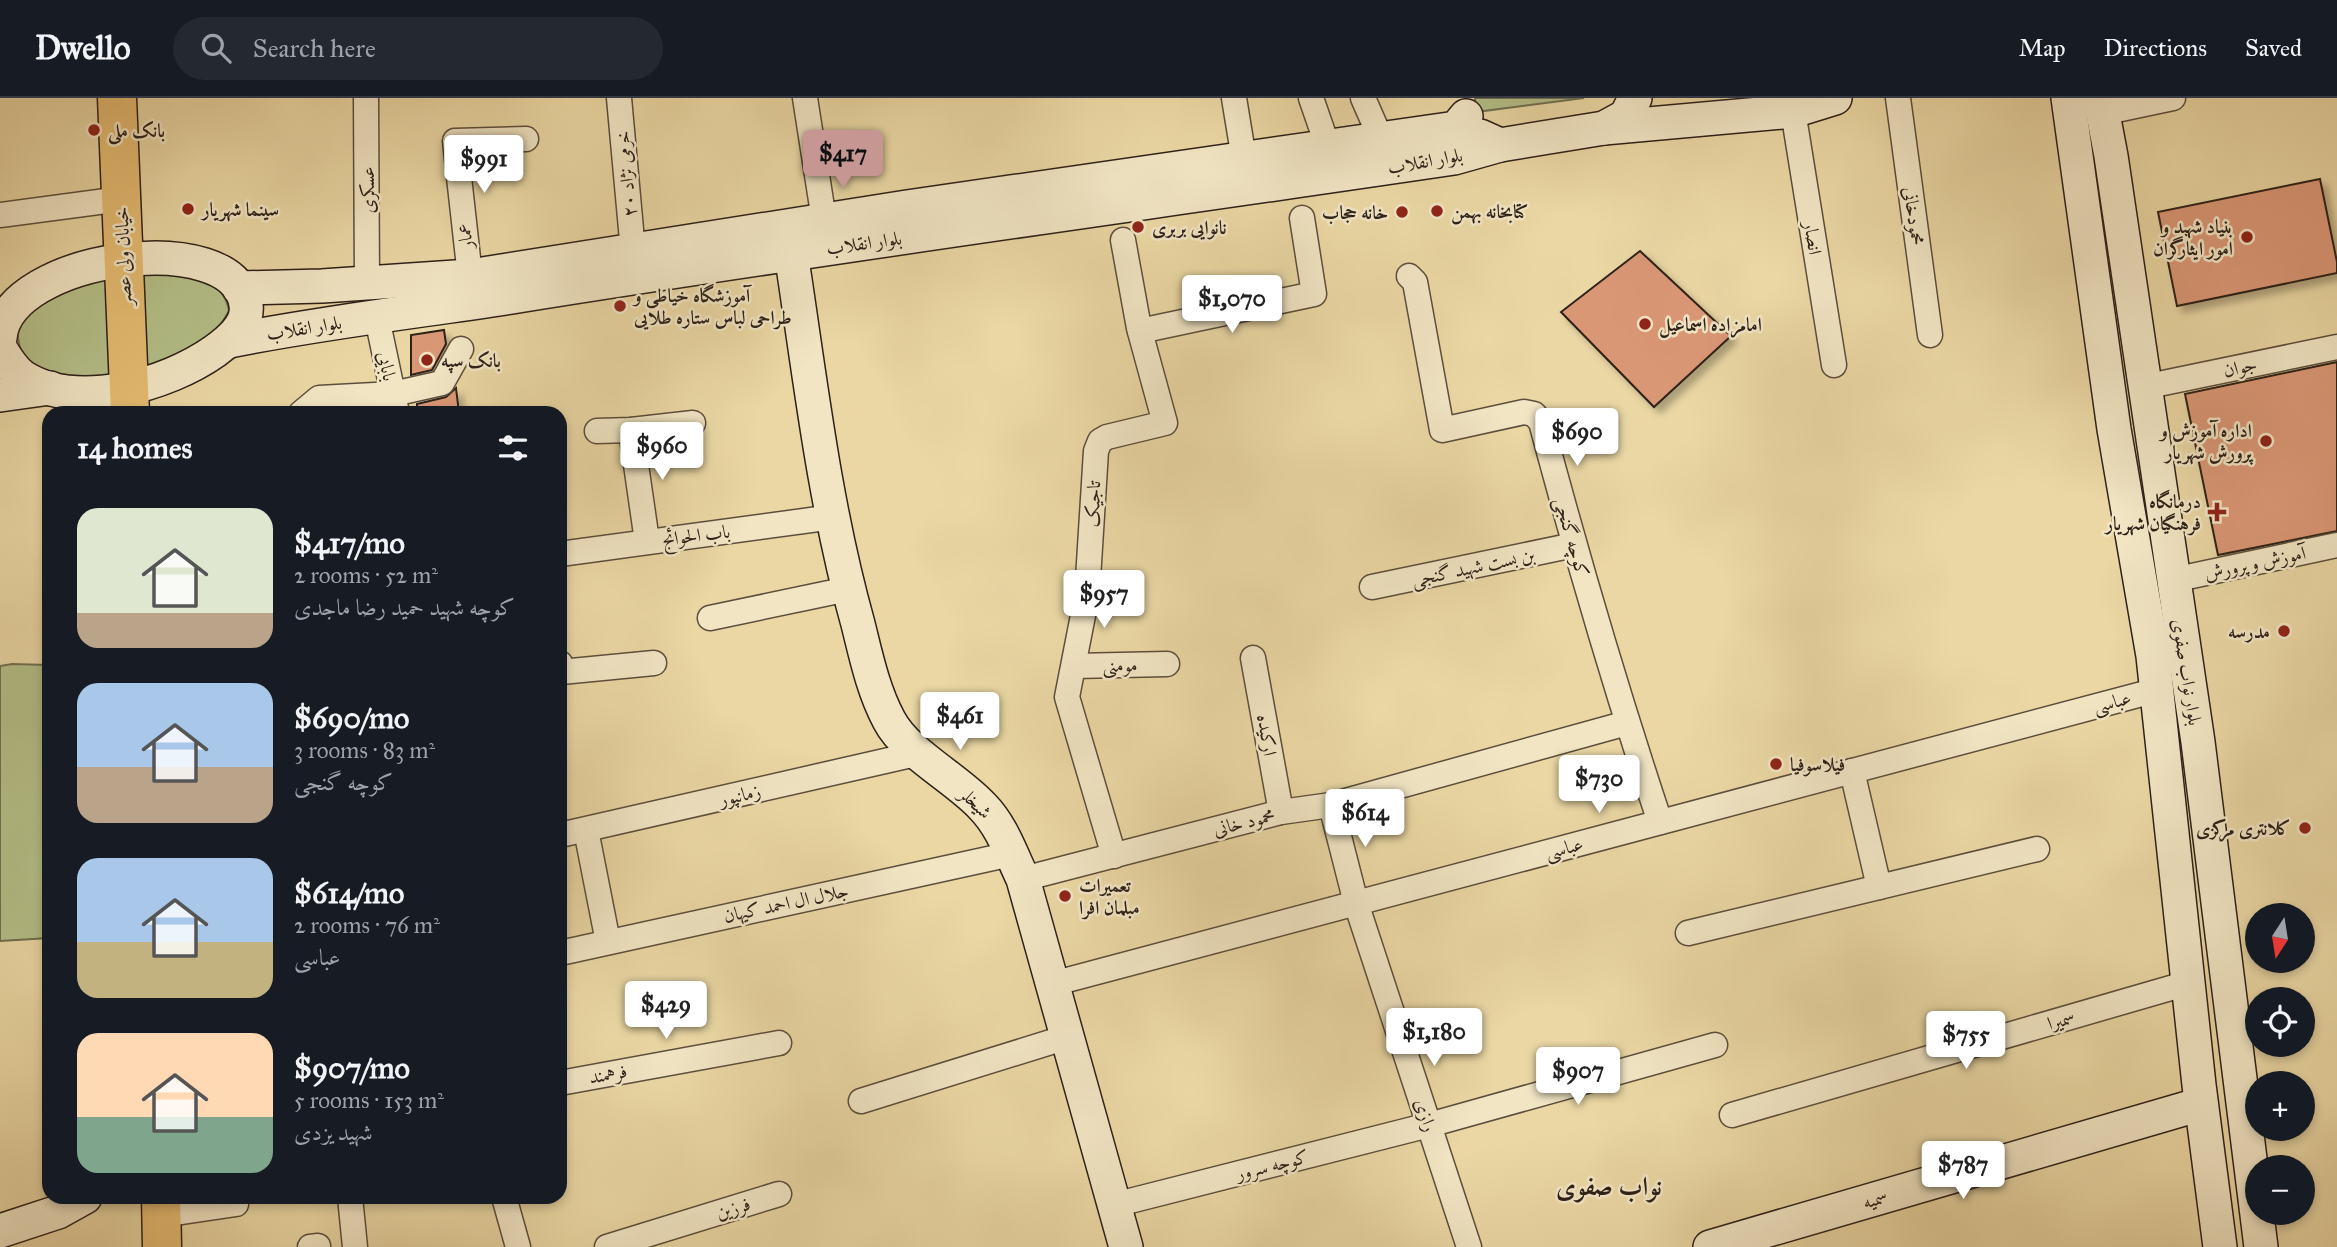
<!DOCTYPE html>
<meta charset="utf-8">
<style>
:root{--surface:#171b24;--page:#242831;--text:#f1f3f6;--muted:#9ea1a6;--line:#363941;--accent:#c59692}
body{margin:0;font-family:"IM FELL Great Primer",Amiri,serif;background:var(--page);color:var(--text);height:100vh;display:flex;flex-direction:column;font-size:26px;white-space:nowrap}
*{box-sizing:border-box;margin:0}
p{font-size:23px;color:var(--muted)}
.icon{flex:none;width:38px;height:38px;fill:none;stroke:currentColor;stroke-width:2;stroke-linecap:round;stroke-linejoin:round}
.map{position:relative;flex:1;overflow:hidden}
.drawer{position:absolute;left:42px;top:308px;width:525px;height:798px;display:flex;flex-direction:column;background:var(--surface);border-radius:21px;box-shadow:0 4px 10px #0003}
.drawer>*{flex:none}
.needle{width:46px;rotate:192deg}
.buttons{position:absolute;left:2245px;top:805px;display:grid;gap:14px}
.buttons a{display:grid;place-items:center;width:70px;height:70px;border-radius:50%;background:var(--surface);box-shadow:0 4px 10px #0003;font-size:35px}
.price{position:absolute;translate:-50% -60px;padding:0 16px;border-radius:7px;background:#fff;color:#222;font-size:23px;line-height:46px;filter:drop-shadow(0 2px 4px #0008)}
.price::after{content:'';position:absolute;left:50%;top:42px;width:21px;height:16px;margin-left:-10px;background:inherit;clip-path:polygon(0 0,100% 0,50% 100%)}
.price.active{background:var(--accent);color:#111}
ul{padding:0;list-style:none}
li{display:flex;align-items:center;gap:21px;height:175px;padding:0 35px}
li span{display:grid;place-items:center;flex:none;width:196px;height:140px;border-radius:21px;color:#555}
li>.icon{margin-inline-start:auto}
span .icon{width:84px;height:84px;fill:#fffc;stroke-width:1}
li b{font-size:30px}
h2{display:flex;justify-content:space-between;align-items:center;height:84px;padding:0 35px;font-size:30px}
header{display:flex;align-items:center;gap:42px;box-sizing:border-box;height:98px;padding:0 35px;background:var(--surface);border-bottom:2px solid var(--line)}
header strong{font-size:33px}
nav{display:flex;gap:38px;margin-inline-start:auto;font-size:24px}
.search{width:490px;height:63px;background:var(--page);display:flex;align-items:center;gap:18px;box-sizing:border-box;padding:0 24px;border-radius:38px;color:var(--muted);font-size:26px}
.map>svg:first-child{display:block}
.green{fill:#b4bf88;stroke:#707050;stroke-width:2}
.building{fill:#da9776;stroke:#2d2119;stroke-width:2;filter:url(#shadow)}
.lines{fill:none;stroke-linecap:round;stroke-linejoin:round}
.street-casing{stroke:#5c4e3c;stroke-width:27}
.secondary-casing{stroke:#2d2119;stroke-width:36}
.primary-casing{stroke:#2d2119;stroke-width:41}
.street{stroke:#f1e5c4;stroke-width:24}
.secondary{stroke:#f1e5c4;stroke-width:33}
.primary{stroke:#e5bc72;stroke-width:38}
.poi-dot{fill:#8f2418;stroke:#f1e5c4;stroke-width:2.5}
.labels{text-anchor:middle;dominant-baseline:central;stroke-width:5;stroke-linejoin:round;paint-order:stroke}
.poi-label{font-size:19px;font-weight:bold;fill:#2d2119;stroke:#f1e5c4;text-anchor:start}
.street-label{font-size:19px;fill:#2d2119;stroke:#f1e5c4}
.district-label{font-size:26px;font-weight:bold;fill:#2d2119;stroke:#f1e5c4}
</style>
<header>
<strong>Dwello</strong>
<div class="search"><svg class="icon" aria-label="search" viewBox="0 0 24 24"><circle cx="10" cy="10" r="6"/><path d="M15 15l6 6"/></svg>Search here</div>
<nav><a>Map</a><a>Directions</a><a>Saved</a></nav>
</header>
<div class="map">
<svg width="2337" height="1149" viewBox="0 0 2337 1149">
<defs>
<filter id="shadow"><feDropShadow dx="6" dy="6" stdDeviation="3.5" flood-color="#0004"/></filter>
</defs>
<rect width="100%" height="100%" fill="#ead7a4"/>
<filter id="stains"><feTurbulence type="fractalNoise" baseFrequency=".00286" numOctaves="4"/><feColorMatrix values="0 0 0 0 .2 0 0 0 0 .09 0 0 0 0 .02 0 0 0 .5 -.17"/></filter>
<radialGradient id="worn" r=".72"><stop offset=".6" stop-color="#630" stop-opacity="0"/><stop offset="1" stop-color="#630" stop-opacity=".3"/></radialGradient>
<g class="green">
<path d="M1475,0H1584L1476,14Z"/>
<path d="M139,175C172,178 222,171 229,213L211,243L142,274Z"/>
<path d="M110,180L116,277C87,279 33,282 20,249C18,244 18,237 17,232L34,210L75,189Z"/>
<path d="M12,566L49,567V840L0,843V568Z"/>
</g>
<g class="building">
<path d="M2320,81L2337,164V175L2177,208L2158,114Z"/>
<path d="M1640,153L1731,238L1654,309L1561,214Z"/>
<path d="M444,232L446,246L432,272L411,277V237Z"/>
<path d="M2337,264V433L2218,457L2185,296Z"/>
<path d="M456,290L459,315H417V306L446,299Z"/>
</g>
<g class="lines">
<g class="street-casing">
<g id="street">
<path d="M366,0L367,184"/>
<path d="M619,0L633,153"/>
<path d="M805,0L824,122"/>
<path d="M1234,0L1244,61"/>
<path d="M1311,0L1328,49"/>
<path d="M1363,0L1381,41"/>
<path d="M1898,0L1930,237"/>
<path d="M1793,13L1834,267"/>
<path d="M2102,15L2173,0"/>
<path d="M0,117L121,101"/>
<path d="M470,178L455,43L526,41"/>
<path d="M1409,178L1415,184L1442,332L1524,314L1534,316L1541,324C1577,459 1616,592 1660,724"/>
<path d="M377,220L397,315"/>
<path d="M1140,233L1314,196L1302,120"/>
<path d="M2144,289L2337,249"/>
<path d="M301,315L319,300L393,296L442,285L461,251"/>
<path d="M631,332L647,443"/>
<path d="M597,333L631,332L693,325"/>
<path d="M560,456L833,419"/>
<path d="M2173,482L2337,447"/>
<path d="M1372,489L1574,447"/>
<path d="M710,520L848,491"/>
<path d="M1253,560L1281,714"/>
<path d="M560,565L561,574L654,565"/>
<path d="M1074,568L1167,566"/>
<path d="M1852,673L1879,789"/>
<path d="M1331,707L1356,805L1469,1149"/>
<path d="M586,732L608,844"/>
<path d="M560,737L920,655"/>
<path d="M1114,758L1067,599L1087,497L1096,353L1100,343L1107,339L1165,325L1139,230L1123,142"/>
<path d="M1023,781L1281,714L1331,707L1627,625"/>
<path d="M1688,835L2037,751"/>
<path d="M560,855L1011,756"/>
<path d="M1052,886L2157,592"/>
<path d="M560,985L779,945"/>
<path d="M861,1003L1067,939"/>
<path d="M1732,1017L2188,885"/>
<path d="M350,1099L355,1149"/>
<path d="M504,1099L518,1149"/>
<path d="M1114,1107L1429,1027L1715,947"/>
<path d="M162,1117L236,1106"/>
<path d="M310,1149L318,1148"/>
<path d="M607,1149L779,1096"/>
</g>
</g>
<g class="secondary-casing">
<g id="secondary">
<path d="M2068,0L2114,331L2153,558L2199,987L2220,1149"/>
<path d="M2100,0L2111,58L2198,644L2261,1149"/>
<path d="M1604,30L1793,13L1835,0"/>
<path d="M1480,38L1500,47L1604,30L1626,18L1635,0"/>
<path d="M791,155C810,279 824,405 858,526C866,558 873,592 889,622C906,655 956,680 982,708C1002,728 1011,756 1023,781L1126,1149"/>
<path d="M239,190L322,188L470,178L907,109L1456,30L1466,18"/>
<path d="M0,240C6,157 236,127 246,207C249,226 229,243 215,253C167,287 77,313 23,279C13,272 6,260 0,250"/>
<path d="M229,243C324,224 421,213 518,198C829,148 1142,106 1454,60L1500,47"/>
<path d="M0,297L50,290"/>
<path d="M0,1133L58,1114L85,1099"/>
<path d="M1710,1149L2201,1006"/>
</g>
</g>
<g class="primary-casing">
<g id="primary">
<path d="M117,0L130,315"/>
<path d="M161,1099L162,1149"/>
</g>
</g>
<use href="#street" class="street"/>
<use href="#secondary" class="secondary"/>
<use href="#primary" class="primary"/>
</g>
<g class="poi-dot">
<circle cx="94" cy="32" r="7"/>
<circle cx="188" cy="111" r="7"/>
<circle cx="1437" cy="113" r="7"/>
<circle cx="1402" cy="114" r="7"/>
<circle cx="1138" cy="129" r="7"/>
<circle cx="2247" cy="139" r="7"/>
<circle cx="620" cy="208" r="7"/>
<circle cx="1645" cy="226" r="7"/>
<circle cx="427" cy="262" r="7"/>
<circle cx="2266" cy="343" r="7"/>
<path d="M2213.5 403.5h7v7h7v7h-7v7h-7v-7h-7v-7h7z"/>
<circle cx="2284" cy="533" r="7"/>
<circle cx="1776" cy="666" r="7"/>
<circle cx="2305" cy="730" r="7"/>
<circle cx="1065" cy="798" r="7"/>
</g>
<g class="labels">
<g class="poi-label">
<text x="108" y="32">بانک ملی</text>
<text x="202" y="111">سینما شهریار</text>
<text x="1451" y="113">کتابخانه بهمن</text>
<text x="1388" y="114" text-anchor="end">خانه حجاب</text>
<text x="2233" y="128" text-anchor="end">بنیاد شهید و<tspan x="2233" dy="22">امور ایثارگران</tspan></text>
<text x="1152" y="129">نانوایی بربری</text>
<text x="634" y="197">آموزشگاه خیاطی و<tspan x="634" dy="22">طراحی لباس ستاره طلایی</tspan></text>
<text x="1659" y="226">امامزاده اسماعیل</text>
<text x="441" y="262">بانک سپه</text>
<text x="2252" y="332" text-anchor="end">اداره آموزش و<tspan x="2252" dy="22">پرورش شهریار</tspan></text>
<text x="2201" y="403" text-anchor="end">درمانگاه<tspan x="2201" dy="22">فرهنگیان شهریار</tspan></text>
<text x="2270" y="533" text-anchor="end">مدرسه</text>
<text x="1790" y="666">فیلاسوفیا</text>
<text x="2291" y="730" text-anchor="end">کلانتری مرکزی</text>
<text x="1079" y="787">تعمیرات<tspan x="1079" dy="22">مبلمان افرا</tspan></text>
</g>
<g class="street-label">
<text transform="translate(1425 63) rotate(-10)">بلوار انقلاب</text>
<text transform="translate(626 76) rotate(-95)">خرمی نژاد ۲۰</text>
<text transform="translate(367 92) rotate(-90)">عسکری</text>
<text transform="translate(1914 118) rotate(82)">محمودخانی</text>
<text transform="translate(465 138) rotate(-96)">عمار</text>
<text transform="translate(1813 140) rotate(81)">انصار</text>
<text transform="translate(864 145) rotate(-8)">بلوار انقلاب</text>
<text transform="translate(123 158) rotate(-92)">خیابان ولی عصر</text>
<text transform="translate(304 230) rotate(-9)">بلوار انقلاب</text>
<text transform="translate(387 268) rotate(78)">بابایی</text>
<text transform="translate(2240 269) rotate(-12)">جوان</text>
<text transform="translate(1093 406) rotate(-88)">تاجیک</text>
<text transform="translate(696 437) rotate(-7)">باب الحوائج</text>
<text transform="translate(1572 439) rotate(74)">کوچه گنجی</text>
<text transform="translate(2255 465) rotate(-12)">آموزش و پرورش</text>
<text transform="translate(1473 469) rotate(-12)">بن بست شهید گنجی</text>
<text transform="translate(1120 567) rotate(-1)">مومنی</text>
<text transform="translate(2187 574) rotate(81)">بلوار نواب صفوی</text>
<text transform="translate(2112 604) rotate(-15)">عباسی</text>
<text transform="translate(1267 637) rotate(80)">ارکیده</text>
<text transform="translate(740 697) rotate(-13)">زمانپور</text>
<text transform="translate(976 705) rotate(44)">شیخلر</text>
<text transform="translate(1244 724) rotate(-14)">محمود خانی</text>
<text transform="translate(1564 750) rotate(-15)">عباسی</text>
<text transform="translate(786 805) rotate(-12)">جلال ال احمد کیهان</text>
<text transform="translate(2061 922) rotate(-16)">سمیرا</text>
<text transform="translate(608 976) rotate(-10)">فرهمند</text>
<text transform="translate(1426 1017) rotate(72)">رازی</text>
<text transform="translate(1272 1067) rotate(-14)">کوچه سرور</text>
<text transform="translate(1875 1101) rotate(-16)">سمیه</text>
<text transform="translate(733 1110) rotate(-17)">فرزین</text>
</g>
<g class="district-label">
<text x="1609" y="1088">نواب صفوی</text>
</g>
</g>
<rect width="100%" height="100%" filter="url(#stains)"/>
<rect width="100%" height="100%" fill="url(#worn)"/>
</svg>
<div class="buttons">
<a><svg class="needle" viewBox="-14 -14 28 28"><path d="M0-13l5 13h-10z" fill="#e53935"/><path d="M0 13l5-13h-10z" fill="#9ea1a6"/></svg></a>
<a><svg class="icon" aria-label="locate" viewBox="0 0 24 24"><circle cx="12" cy="12" r="6"/><path d="M12 2v4M12 18v4M2 12h4M18 12h4"/></svg></a>
<a>+</a>
<a>−</a>
</div>
<b class="price active" style="left:843px;top:92px">$417</b>
<b class="price" style="left:484px;top:97px">$991</b>
<b class="price" style="left:1232px;top:237px">$1,070</b>
<b class="price" style="left:1577px;top:370px">$690</b>
<b class="price" style="left:662px;top:384px">$960</b>
<b class="price" style="left:1104px;top:532px">$957</b>
<b class="price" style="left:960px;top:654px">$461</b>
<b class="price" style="left:1599px;top:717px">$730</b>
<b class="price" style="left:1365px;top:751px">$614</b>
<b class="price" style="left:666px;top:943px">$429</b>
<b class="price" style="left:1434px;top:970px">$1,180</b>
<b class="price" style="left:1966px;top:973px">$755</b>
<b class="price" style="left:1578px;top:1009px">$907</b>
<b class="price" style="left:1963px;top:1103px">$787</b>
<section class="drawer">
<h2>14 homes<svg class="icon" aria-label="filters" viewBox="0 0 24 24"><path d="M4 7h16M4 17h16"/><circle cx="9" cy="7" r="2"/><circle cx="15" cy="17" r="2"/></svg></h2>
<ul>
<li><span style="background:linear-gradient(#dfe7d0 75%,#b9a48a 0)"><svg class="icon" aria-label="home" viewBox="0 0 24 24"><path d="M3 11l9-7 9 7M6 9v11h12V9"/></svg></span><div><b>$417/mo</b><p>2 rooms · 52 m²</p><p>کوچه شهید حمید رضا ماجدی</p></div></li>
<li><span style="background:linear-gradient(#a9c7e8 60%,#b9a48a 0)"><svg class="icon" aria-label="home" viewBox="0 0 24 24"><path d="M3 11l9-7 9 7M6 9v11h12V9"/></svg></span><div><b>$690/mo</b><p>3 rooms · 83 m²</p><p>کوچه گنجی</p></div></li>
<li><span style="background:linear-gradient(#a9c7e8 60%,#c2b280 0)"><svg class="icon" aria-label="home" viewBox="0 0 24 24"><path d="M3 11l9-7 9 7M6 9v11h12V9"/></svg></span><div><b>$614/mo</b><p>2 rooms · 76 m²</p><p>عباسی</p></div></li>
<li><span style="background:linear-gradient(#ffd9b3 60%,#7fa58c 0)"><svg class="icon" aria-label="home" viewBox="0 0 24 24"><path d="M3 11l9-7 9 7M6 9v11h12V9"/></svg></span><div><b>$907/mo</b><p>5 rooms · 153 m²</p><p>شهید یزدی</p></div></li>
</ul>
</section>
</div>
